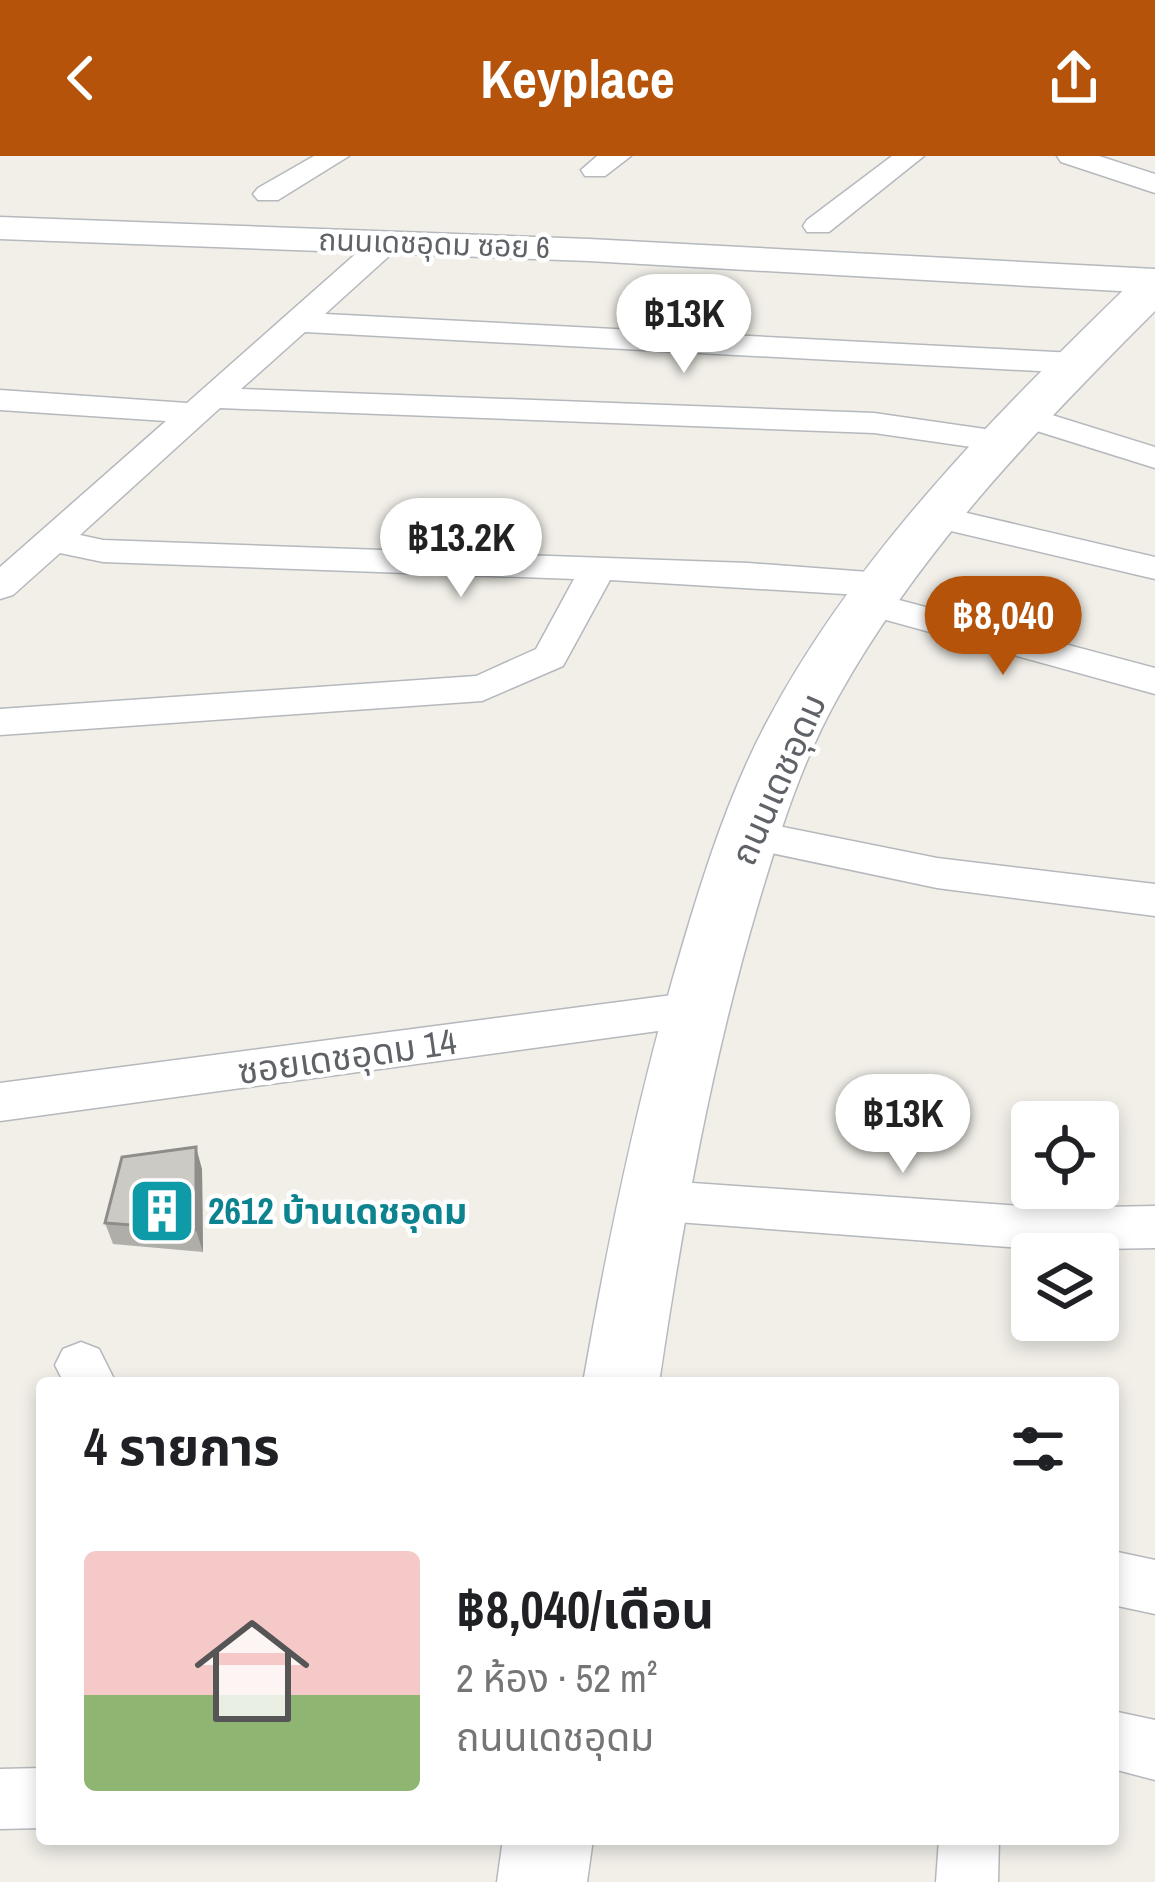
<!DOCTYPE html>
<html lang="th">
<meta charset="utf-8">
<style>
:root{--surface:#fff;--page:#f2f2f2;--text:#202124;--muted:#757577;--line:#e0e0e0;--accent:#b45309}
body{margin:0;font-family:"Archivo Narrow","Noto Sans Thai",sans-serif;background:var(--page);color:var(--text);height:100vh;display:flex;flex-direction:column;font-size:45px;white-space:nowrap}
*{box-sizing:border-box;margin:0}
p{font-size:39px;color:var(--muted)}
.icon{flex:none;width:66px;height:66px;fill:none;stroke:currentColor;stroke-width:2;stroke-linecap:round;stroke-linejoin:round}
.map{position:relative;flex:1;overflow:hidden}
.drawer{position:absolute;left:36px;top:1221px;width:1083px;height:468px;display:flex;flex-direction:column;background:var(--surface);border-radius:12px;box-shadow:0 6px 18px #0003}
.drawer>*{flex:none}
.controls{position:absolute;left:1011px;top:945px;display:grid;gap:24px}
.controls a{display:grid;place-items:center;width:108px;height:108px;border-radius:12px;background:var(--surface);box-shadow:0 6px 18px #0003;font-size:60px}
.price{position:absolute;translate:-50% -102px;padding:0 27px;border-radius:42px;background:#fff;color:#222;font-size:39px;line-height:78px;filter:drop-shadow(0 3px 6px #0008)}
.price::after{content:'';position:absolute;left:50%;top:72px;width:36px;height:27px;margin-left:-18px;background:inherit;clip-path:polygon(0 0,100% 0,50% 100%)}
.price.active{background:var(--accent);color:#fff}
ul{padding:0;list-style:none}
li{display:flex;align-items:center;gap:36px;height:300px;padding:0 48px}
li+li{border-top:3px solid var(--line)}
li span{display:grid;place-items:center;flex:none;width:336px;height:240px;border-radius:12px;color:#555}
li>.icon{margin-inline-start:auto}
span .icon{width:144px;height:144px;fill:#fffc;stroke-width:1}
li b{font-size:51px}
h2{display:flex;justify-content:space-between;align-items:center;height:144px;padding:0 48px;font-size:51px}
header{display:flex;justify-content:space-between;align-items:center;height:156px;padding:0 48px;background:var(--accent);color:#fff;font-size:54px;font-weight:800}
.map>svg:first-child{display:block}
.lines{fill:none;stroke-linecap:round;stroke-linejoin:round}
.minor-casing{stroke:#b5b8bc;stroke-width:3}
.tertiary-casing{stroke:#b5b8bc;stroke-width:3}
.secondary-casing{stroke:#b6babf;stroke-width:3}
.minor{fill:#fff;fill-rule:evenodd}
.tertiary{fill:#fff;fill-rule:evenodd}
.secondary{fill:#fff;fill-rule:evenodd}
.wall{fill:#afaea9}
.shaded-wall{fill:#8f8d8a}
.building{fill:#cccac5;stroke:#8f8d8a;stroke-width:3}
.labels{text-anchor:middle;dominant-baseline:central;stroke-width:9;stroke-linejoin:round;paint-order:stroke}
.far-street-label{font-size:30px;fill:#5f6368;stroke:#fff}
.street-label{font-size:36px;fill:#5f6368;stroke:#fff}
.culture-label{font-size:36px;font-weight:bold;fill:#0d838f;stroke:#fff;text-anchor:start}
</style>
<header><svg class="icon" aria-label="back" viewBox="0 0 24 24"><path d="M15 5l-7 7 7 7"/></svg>Keyplace<svg class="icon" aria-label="share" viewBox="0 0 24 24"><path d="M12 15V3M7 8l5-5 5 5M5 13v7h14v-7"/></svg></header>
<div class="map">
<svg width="1155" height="1726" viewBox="0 0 1155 1726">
<rect width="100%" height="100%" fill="#f1efe8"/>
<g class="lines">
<g class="minor-casing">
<g id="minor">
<path d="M314,0H349L278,44H258L253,38L258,32Z"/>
<path d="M597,0H631L605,20H585L581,14Z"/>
<path d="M892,0H924L829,76H807L803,70L807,64Z"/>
<path d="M1057,0H1099L1155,18V37L1061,6Z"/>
<path d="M388,76L403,85L399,91L325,158L1075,197L1091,207L1075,217L305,176L241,233L874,257L999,275L1011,278L1016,285L1011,292L999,295L874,277L220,252L80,379L103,384L748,407L882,417L895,421L900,429L895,437L884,440L1155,512V538L857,456L851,448L860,439L610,424L563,510L482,545L0,579V553L476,520L536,493L574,423L103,406L60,397L13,439L0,443V411L166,265L0,254V234L187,247L377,79Z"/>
<path d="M1023,250L1155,291V312L1011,267L1006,260Z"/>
<path d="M933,349L1155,401V423L921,368L915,360L921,352Z"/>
<path d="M748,664L937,702L1155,728V760L937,732L733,689L727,679L733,669Z"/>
<path d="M695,836L711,841L717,853L711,865L695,870L0,965V927Z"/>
<path d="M650,1024L1049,1052L1155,1050V1092L1049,1094L650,1064L633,1058L626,1044L633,1030Z"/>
<path d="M81,1186L99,1193L116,1227H64L55,1209L63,1193Z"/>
<path d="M1113,1395L1155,1404V1458L1113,1449Z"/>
<path d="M1113,1555L1155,1564V1624L1113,1613Z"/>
<path d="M42,1612V1672L0,1673V1613Z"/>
<path d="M939,1683H999L998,1726H936Z"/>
</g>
</g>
<g class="tertiary-casing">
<path id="tertiary" d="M0,61L589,83L1155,113V137L589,105L0,83Z"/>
</g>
<g class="secondary-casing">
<g id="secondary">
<path d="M1155,115V155C1038,272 919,395 838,541C802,605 780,675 759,745C712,903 683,1064 659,1227H583C609,1078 640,930 684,784C706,710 731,633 768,564C859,393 1001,253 1139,119Z"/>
<path d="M503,1683H593L587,1726H497Z"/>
</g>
</g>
<use href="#minor" class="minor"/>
<use href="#tertiary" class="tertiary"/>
<use href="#secondary" class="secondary"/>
</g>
<path class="wall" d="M202,1013L203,1096L113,1088L105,1067Z"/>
<path class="shaded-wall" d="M196,991L202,1013L203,1096L196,1074Z"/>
<path class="building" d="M196,991V1074L105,1067L122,1001Z"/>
<defs>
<g id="building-square" transform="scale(3.45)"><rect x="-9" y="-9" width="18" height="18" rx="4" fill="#0f9aa8" stroke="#fff"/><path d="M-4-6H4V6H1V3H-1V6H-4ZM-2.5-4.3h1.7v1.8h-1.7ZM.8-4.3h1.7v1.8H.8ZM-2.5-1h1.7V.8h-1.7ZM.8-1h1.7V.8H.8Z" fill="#fff"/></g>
</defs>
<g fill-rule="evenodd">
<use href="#building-square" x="162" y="1055"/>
</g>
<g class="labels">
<g class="far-street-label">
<text transform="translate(434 87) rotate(2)">ถนนเดชอุดม ซอย 6</text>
</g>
<g class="street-label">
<text transform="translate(778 623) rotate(-66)">ถนนเดชอุดม</text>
<text transform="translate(347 900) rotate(-8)">ซอยเดชอุดม 14</text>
</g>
<g class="culture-label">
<text x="208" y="1055">2612 บ้านเดชอุดม</text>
</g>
</g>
</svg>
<div class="controls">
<a><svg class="icon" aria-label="locate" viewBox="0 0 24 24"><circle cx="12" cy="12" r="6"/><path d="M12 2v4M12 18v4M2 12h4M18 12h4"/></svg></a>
<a><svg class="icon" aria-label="layers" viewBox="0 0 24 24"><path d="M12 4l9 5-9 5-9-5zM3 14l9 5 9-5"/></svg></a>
</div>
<b class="price" style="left:684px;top:220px">฿13K</b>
<b class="price" style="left:461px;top:444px">฿13.2K</b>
<b class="price active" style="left:1003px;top:522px">฿8,040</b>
<b class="price" style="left:903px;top:1020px">฿13K</b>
<section class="drawer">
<h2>4 รายการ<svg class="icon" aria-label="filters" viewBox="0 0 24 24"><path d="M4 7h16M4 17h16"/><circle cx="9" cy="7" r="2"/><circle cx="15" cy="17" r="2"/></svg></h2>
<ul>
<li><span style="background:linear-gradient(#f6c9c9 60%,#8fb573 0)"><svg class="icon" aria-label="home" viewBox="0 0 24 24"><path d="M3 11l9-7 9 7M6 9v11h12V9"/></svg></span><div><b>฿8,040/เดือน</b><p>2 ห้อง · 52 m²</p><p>ถนนเดชอุดม</p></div></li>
</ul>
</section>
</div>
